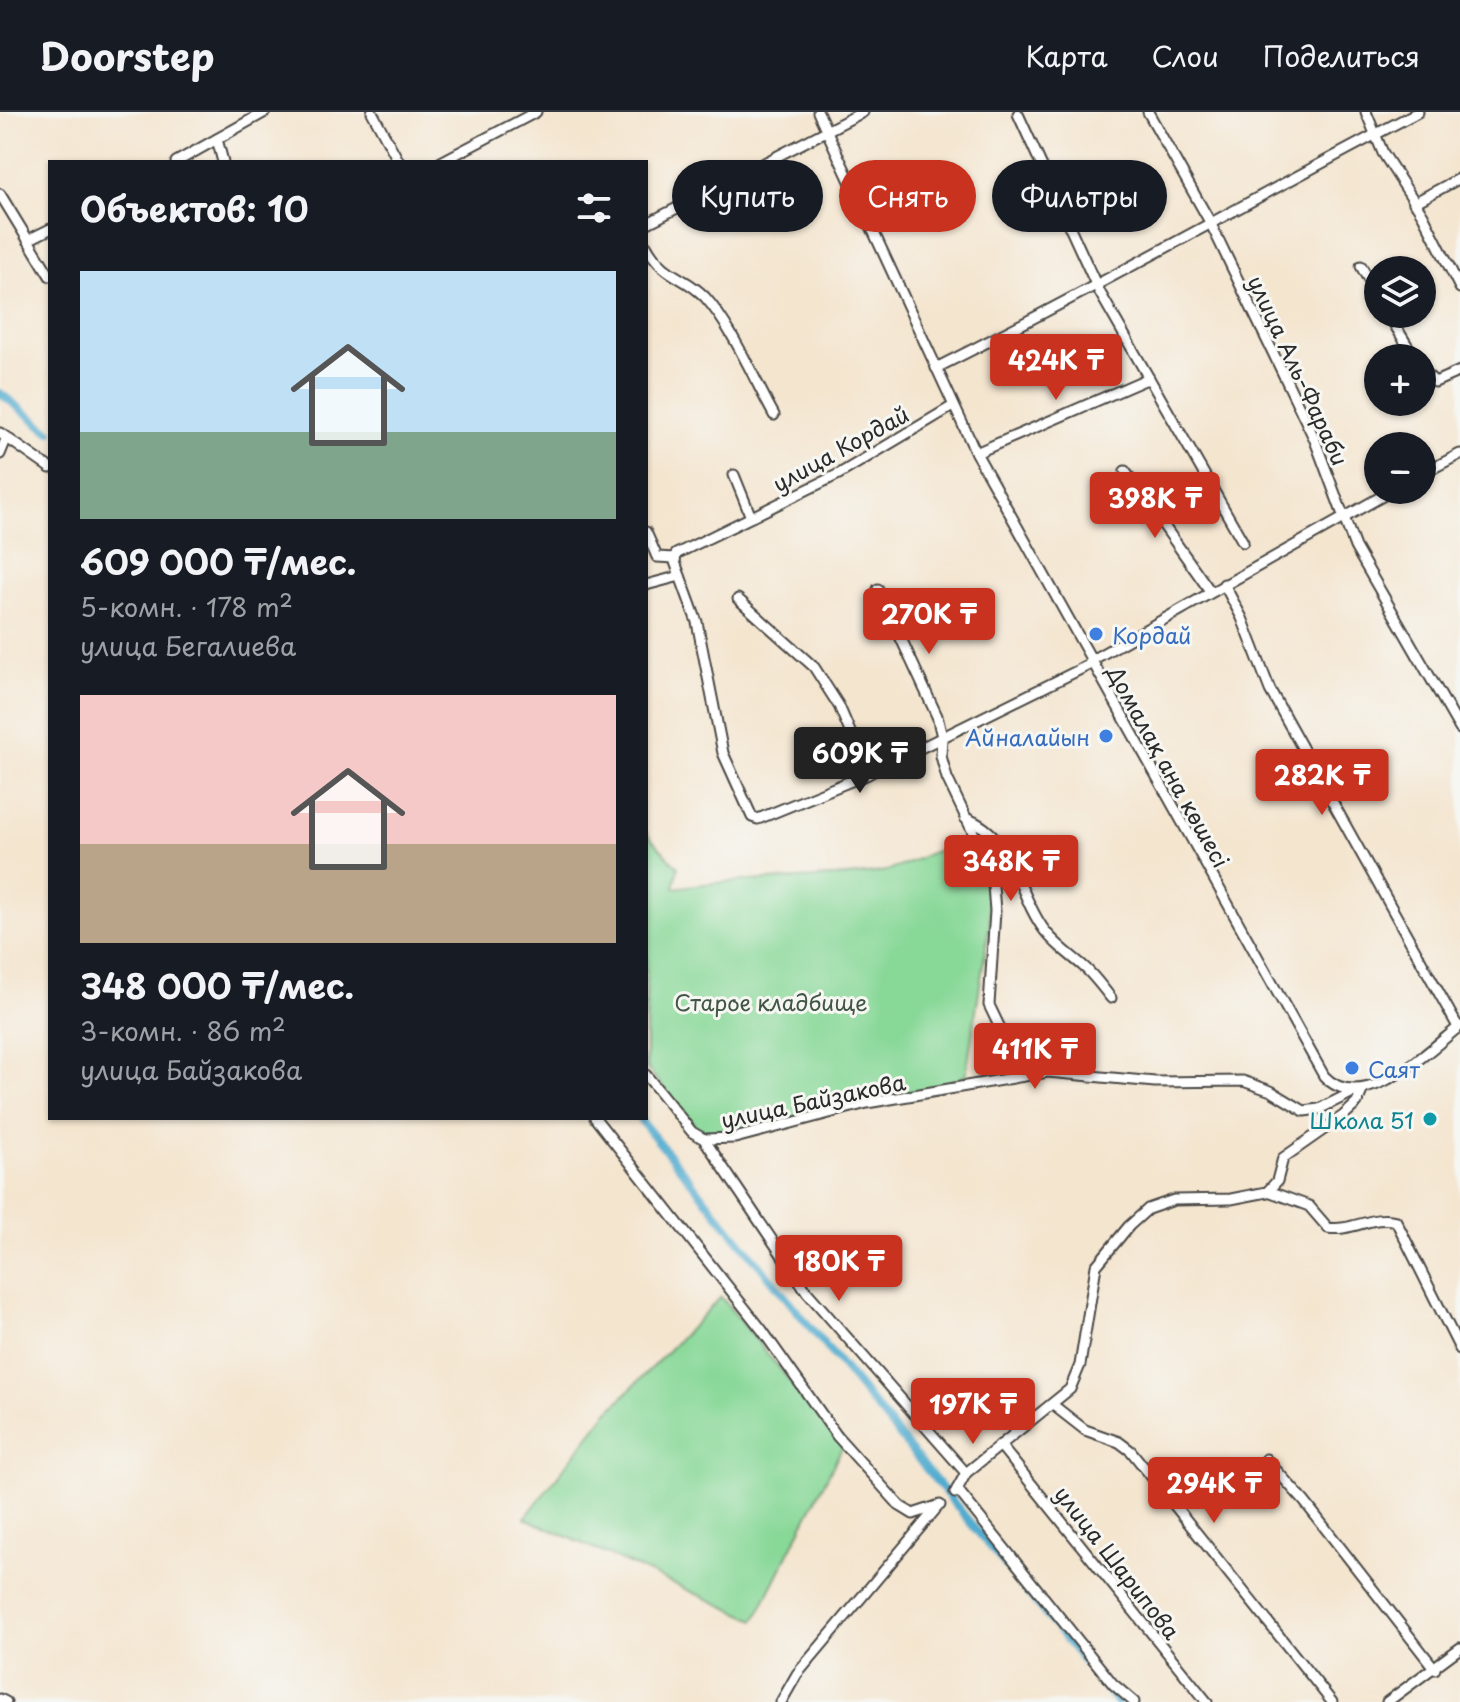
<!DOCTYPE html>
<html lang="ru">
<meta charset="utf-8">
<style>
:root{--surface:#171b24;--page:#242831;--text:#f1f3f6;--muted:#9ea1a6;--line:#363941;--accent:#c8321e}
body{margin:0;font-family:"Playpen Sans",sans-serif;background:var(--page);color:var(--text);height:100vh;display:flex;flex-direction:column;font-size:30px;white-space:nowrap}
*{box-sizing:border-box;margin:0}
p{font-size:26px;color:var(--muted)}
.icon{flex:none;width:44px;height:44px;fill:none;stroke:currentColor;stroke-width:2;stroke-linecap:round;stroke-linejoin:round}
.map{position:relative;flex:1;overflow:hidden}
.sheet{position:absolute;left:48px;top:48px;width:600px;height:960px;display:flex;flex-direction:column;background:var(--surface);border-radius:0px;box-shadow:0 2px 6px #0004}
.sheet>*{flex:none}
.hud{position:absolute;left:672px;top:48px;width:668px;height:72px;display:flex;gap:16px}
.tools{position:absolute;left:1364px;top:144px;display:grid;gap:16px}
.tools a{display:grid;place-items:center;width:72px;height:72px;border-radius:50%;background:var(--surface);box-shadow:0 2px 6px #0004;font-size:40px}
.price{position:absolute;translate:-50% -68px;padding:0 18px;border-radius:8px;background:var(--accent);color:#fff;font-size:26px;line-height:52px;filter:drop-shadow(0 2px 4px #0008)}
.price::after{content:'';position:absolute;left:50%;top:48px;width:24px;height:18px;margin-left:-12px;background:inherit;clip-path:polygon(0 0,100% 0,50% 100%)}
.price.selected{background:#222;color:#fff}
ul{padding:0;list-style:none}
li{display:grid;align-content:center;gap:16px;height:424px;padding:0 32px}
li span{display:grid;place-items:center;height:248px;border-radius:0px;color:#555}
li>.icon{margin-inline-start:auto}
span .icon{width:144px;height:144px;fill:#fffc;stroke-width:1}
li b{font-size:34px}
h2{display:flex;justify-content:space-between;align-items:center;height:96px;padding:0 32px;font-size:34px}
.tag{padding:0 28px;border-radius:36px;background:var(--surface);box-shadow:0 2px 6px #0004;font-size:28px;line-height:72px}
.tag.selected{background:var(--accent);color:#fff}
header{display:flex;align-items:center;gap:48px;box-sizing:border-box;height:112px;padding:0 40px;background:var(--surface);border-bottom:2px solid var(--line)}
header strong{font-size:38px}
nav{display:flex;gap:44px;margin-inline-start:auto;font-size:28px}
.map>svg:first-child{display:block}
.green{fill:#88d898;stroke:#5a8262;stroke-width:2}
.lines{fill:none;stroke-linecap:round;stroke-linejoin:round}
.canal{stroke:#51accf;stroke-width:8}
.minor-casing{stroke:#494744;stroke-width:13}
.minor{stroke:#fff;stroke-width:9}
.shop-dot{fill:#3f7fe0;stroke:#f6f6f2;stroke-width:3}
.culture-dot{fill:#0f9aa8;stroke:#f6f6f2;stroke-width:3}
.labels{text-anchor:middle;dominant-baseline:central;stroke-width:6;stroke-linejoin:round;paint-order:stroke}
.street-label{font-size:22px;fill:#2b2b2b;stroke:#f6f6f2}
.shop-label{font-size:22px;fill:#366cbe;stroke:#f6f6f2;text-anchor:start}
.park-label{font-size:22px;fill:#425646;stroke:#f6f6f2}
.culture-label{font-size:22px;fill:#0d838f;stroke:#f6f6f2;text-anchor:end}
</style>
<header>
<strong>Doorstep</strong>
<nav><a>Карта</a><a>Слои</a><a>Поделиться</a></nav>
</header>
<div class="map">
<svg width="1460" height="1590" viewBox="0 0 1460 1590">
<rect width="100%" height="100%" fill="#f6f6f2"/>
<filter id="ink" filterUnits="userSpaceOnUse"><feTurbulence type="fractalNoise" baseFrequency=".0125" numOctaves="2"/><feDisplacementMap in="SourceGraphic" scale="16" xChannelSelector="R" yChannelSelector="G"/><feConvolveMatrix kernelMatrix="1 2 1 2 8 2 1 2 1" color-interpolation-filters="sRGB"/></filter>
<filter id="wash" filterUnits="userSpaceOnUse"><feTurbulence type="fractalNoise" baseFrequency=".006" numOctaves="4" result="noise"/><feDisplacementMap in="SourceGraphic" scale="32" xChannelSelector="R" yChannelSelector="G"/><feGaussianBlur stdDeviation="1.8" result="paint"/><feColorMatrix in="noise" values="0 0 0 0 0 0 0 0 0 0 0 0 0 0 0 0 0 1.4 0 .05"/><feComposite in="paint" operator="in"/></filter>
<g filter="url(#wash)">
<rect width="100%" height="100%" fill="#f4e5cf"/>
<g class="green">
<path d="M646,721L678,755L674,776C740,765 808,770 875,761C905,757 921,742 944,737C951,736 961,738 968,739L986,759L990,809L966,963L940,976L731,1021L710,1022L694,1013L646,955Z"/>
<path d="M721,1185L843,1334L755,1508L525,1406L607,1301Z"/>
</g>
<g class="lines">
<g class="canal">
<path d="M0,281L50,320"/>
<path d="M639,1006L1117,1590"/>
</g>
</g>
</g>
<g filter="url(#ink)">
<g class="lines">
<g class="minor-casing">
<g id="minor">
<path d="M372,0L399,50"/>
<path d="M818,0L976,341L1324,964C1362,1005 1427,940 1460,914"/>
<path d="M1148,0L1210,110L1314,326L1355,435L1460,617"/>
<path d="M1366,0L1383,41L1423,103L1460,176"/>
<path d="M1018,2L1099,179L1243,430"/>
<path d="M217,27L223,50"/>
<path d="M176,50L265,0"/>
<path d="M441,50L536,0"/>
<path d="M0,82L50,164"/>
<path d="M1414,91L1460,66"/>
<path d="M646,112L863,0"/>
<path d="M28,128L50,117"/>
<path d="M646,133C665,167 683,162 705,185C732,215 754,267 774,303"/>
<path d="M1361,154L1378,185"/>
<path d="M1388,202L1415,246"/>
<path d="M936,256C1099,175 1257,84 1418,0"/>
<path d="M1422,258L1435,270L1460,259"/>
<path d="M953,294L839,362L676,442L675,450L697,510L723,641L752,705L758,707L868,662L1091,552"/>
<path d="M0,321L50,356"/>
<path d="M976,341L1149,266"/>
<path d="M0,342L7,325"/>
<path d="M1125,359L1210,479"/>
<path d="M1422,362L1460,342"/>
<path d="M734,363L751,405"/>
<path d="M646,420L657,445L675,446"/>
<path d="M1224,472L1242,506L1270,578L1458,915"/>
<path d="M646,473L680,464"/>
<path d="M878,477L937,604L942,625L941,644L947,666L992,760L995,799L989,893L1023,964"/>
<path d="M738,487L814,555L839,594L868,662"/>
<path d="M1090,549L1393,378"/>
<path d="M965,706C1015,723 1016,781 1045,819C1056,833 1069,842 1082,853C1093,862 1102,875 1111,886"/>
<path d="M646,963L692,1020L704,1027L807,1180L966,1361"/>
<path d="M595,1006L762,1218L837,1324L900,1394L913,1402L940,1393"/>
<path d="M704,1027L735,1026L867,991L1048,960L1155,970L1243,969L1271,979L1304,999L1319,997L1353,980"/>
<path d="M1268,1079L1309,1094L1328,1116C1351,1120 1374,1102 1396,1109L1460,1237"/>
<path d="M1053,1293L1085,1318L1119,1330L1131,1339L1332,1590"/>
<path d="M1000,1333L1207,1590"/>
<path d="M1266,1347L1304,1389L1435,1557"/>
<path d="M957,1377L1113,1572L1134,1590"/>
<path d="M955,1381L966,1361L1070,1277L1080,1253L1096,1154L1129,1114L1148,1097L1174,1088L1231,1087L1267,1080L1277,1069L1283,1046L1343,1004L1357,991L1362,979"/>
<path d="M0,1587L6,1590"/>
<path d="M781,1590L797,1562L935,1398"/>
<path d="M1387,1590L1460,1536"/>
</g>
</g>
<use href="#minor" class="minor"/>
</g>
</g>
<g class="shop-dot">
<circle cx="1096" cy="522" r="8"/>
<circle cx="1106" cy="624" r="8"/>
<circle cx="1352" cy="956" r="8"/>
</g>
<circle class="culture-dot" cx="1430" cy="1007" r="8"/>
<g class="labels">
<g class="street-label">
<text transform="translate(1299 258) rotate(65)">улица Аль-Фараби</text>
<text transform="translate(840 336) rotate(-29)">улица Кордай</text>
<text transform="translate(1169 654) rotate(61)">Домалақ ана көшесі</text>
<text transform="translate(813 988) rotate(-12)">улица Байзакова</text>
<text transform="translate(1118 1450) rotate(52)">улица Шарипова</text>
</g>
<g class="shop-label">
<text x="1112" y="522">Кордай</text>
<text x="1090" y="624" text-anchor="end">Айналайын</text>
<text x="1368" y="956">Саят</text>
</g>
<g class="park-label">
<text x="771" y="889">Старое кладбище</text>
</g>
<g class="culture-label">
<text x="1414" y="1007">Школа 51</text>
</g>
</g>
</svg>
<div class="tools">
<a><svg class="icon" aria-label="layers" viewBox="0 0 24 24"><path d="M12 4l9 5-9 5-9-5zM3 14l9 5 9-5"/></svg></a>
<a>+</a>
<a>−</a>
</div>
<b class="price" style="left:1056px;top:290px">424K ₸</b>
<b class="price" style="left:1155px;top:428px">398K ₸</b>
<b class="price" style="left:929px;top:544px">270K ₸</b>
<b class="price selected" style="left:860px;top:683px">609K ₸</b>
<b class="price" style="left:1322px;top:705px">282K ₸</b>
<b class="price" style="left:1011px;top:791px">348K ₸</b>
<b class="price" style="left:1035px;top:979px">411K ₸</b>
<b class="price" style="left:839px;top:1191px">180K ₸</b>
<b class="price" style="left:973px;top:1334px">197K ₸</b>
<b class="price" style="left:1214px;top:1413px">294K ₸</b>
<div class="hud">
<a class="tag">Купить</a>
<a class="tag selected">Снять</a>
<a class="tag">Фильтры</a>
</div>
<section class="sheet">
<h2>Объектов: 10<svg class="icon" aria-label="filters" viewBox="0 0 24 24"><path d="M4 7h16M4 17h16"/><circle cx="9" cy="7" r="2"/><circle cx="15" cy="17" r="2"/></svg></h2>
<ul>
<li><span style="background:linear-gradient(#bfe0f5 65%,#7fa58c 0)"><svg class="icon" aria-label="home" viewBox="0 0 24 24"><path d="M3 11l9-7 9 7M6 9v11h12V9"/></svg></span><div><b>609 000 ₸/мес.</b><p>5-комн. · 178 m²</p><p>улица Бегалиева</p></div></li>
<li><span style="background:linear-gradient(#f6c9c9 60%,#b9a48a 0)"><svg class="icon" aria-label="home" viewBox="0 0 24 24"><path d="M3 11l9-7 9 7M6 9v11h12V9"/></svg></span><div><b>348 000 ₸/мес.</b><p>3-комн. · 86 m²</p><p>улица Байзакова</p></div></li>
</ul>
</section>
</div>
